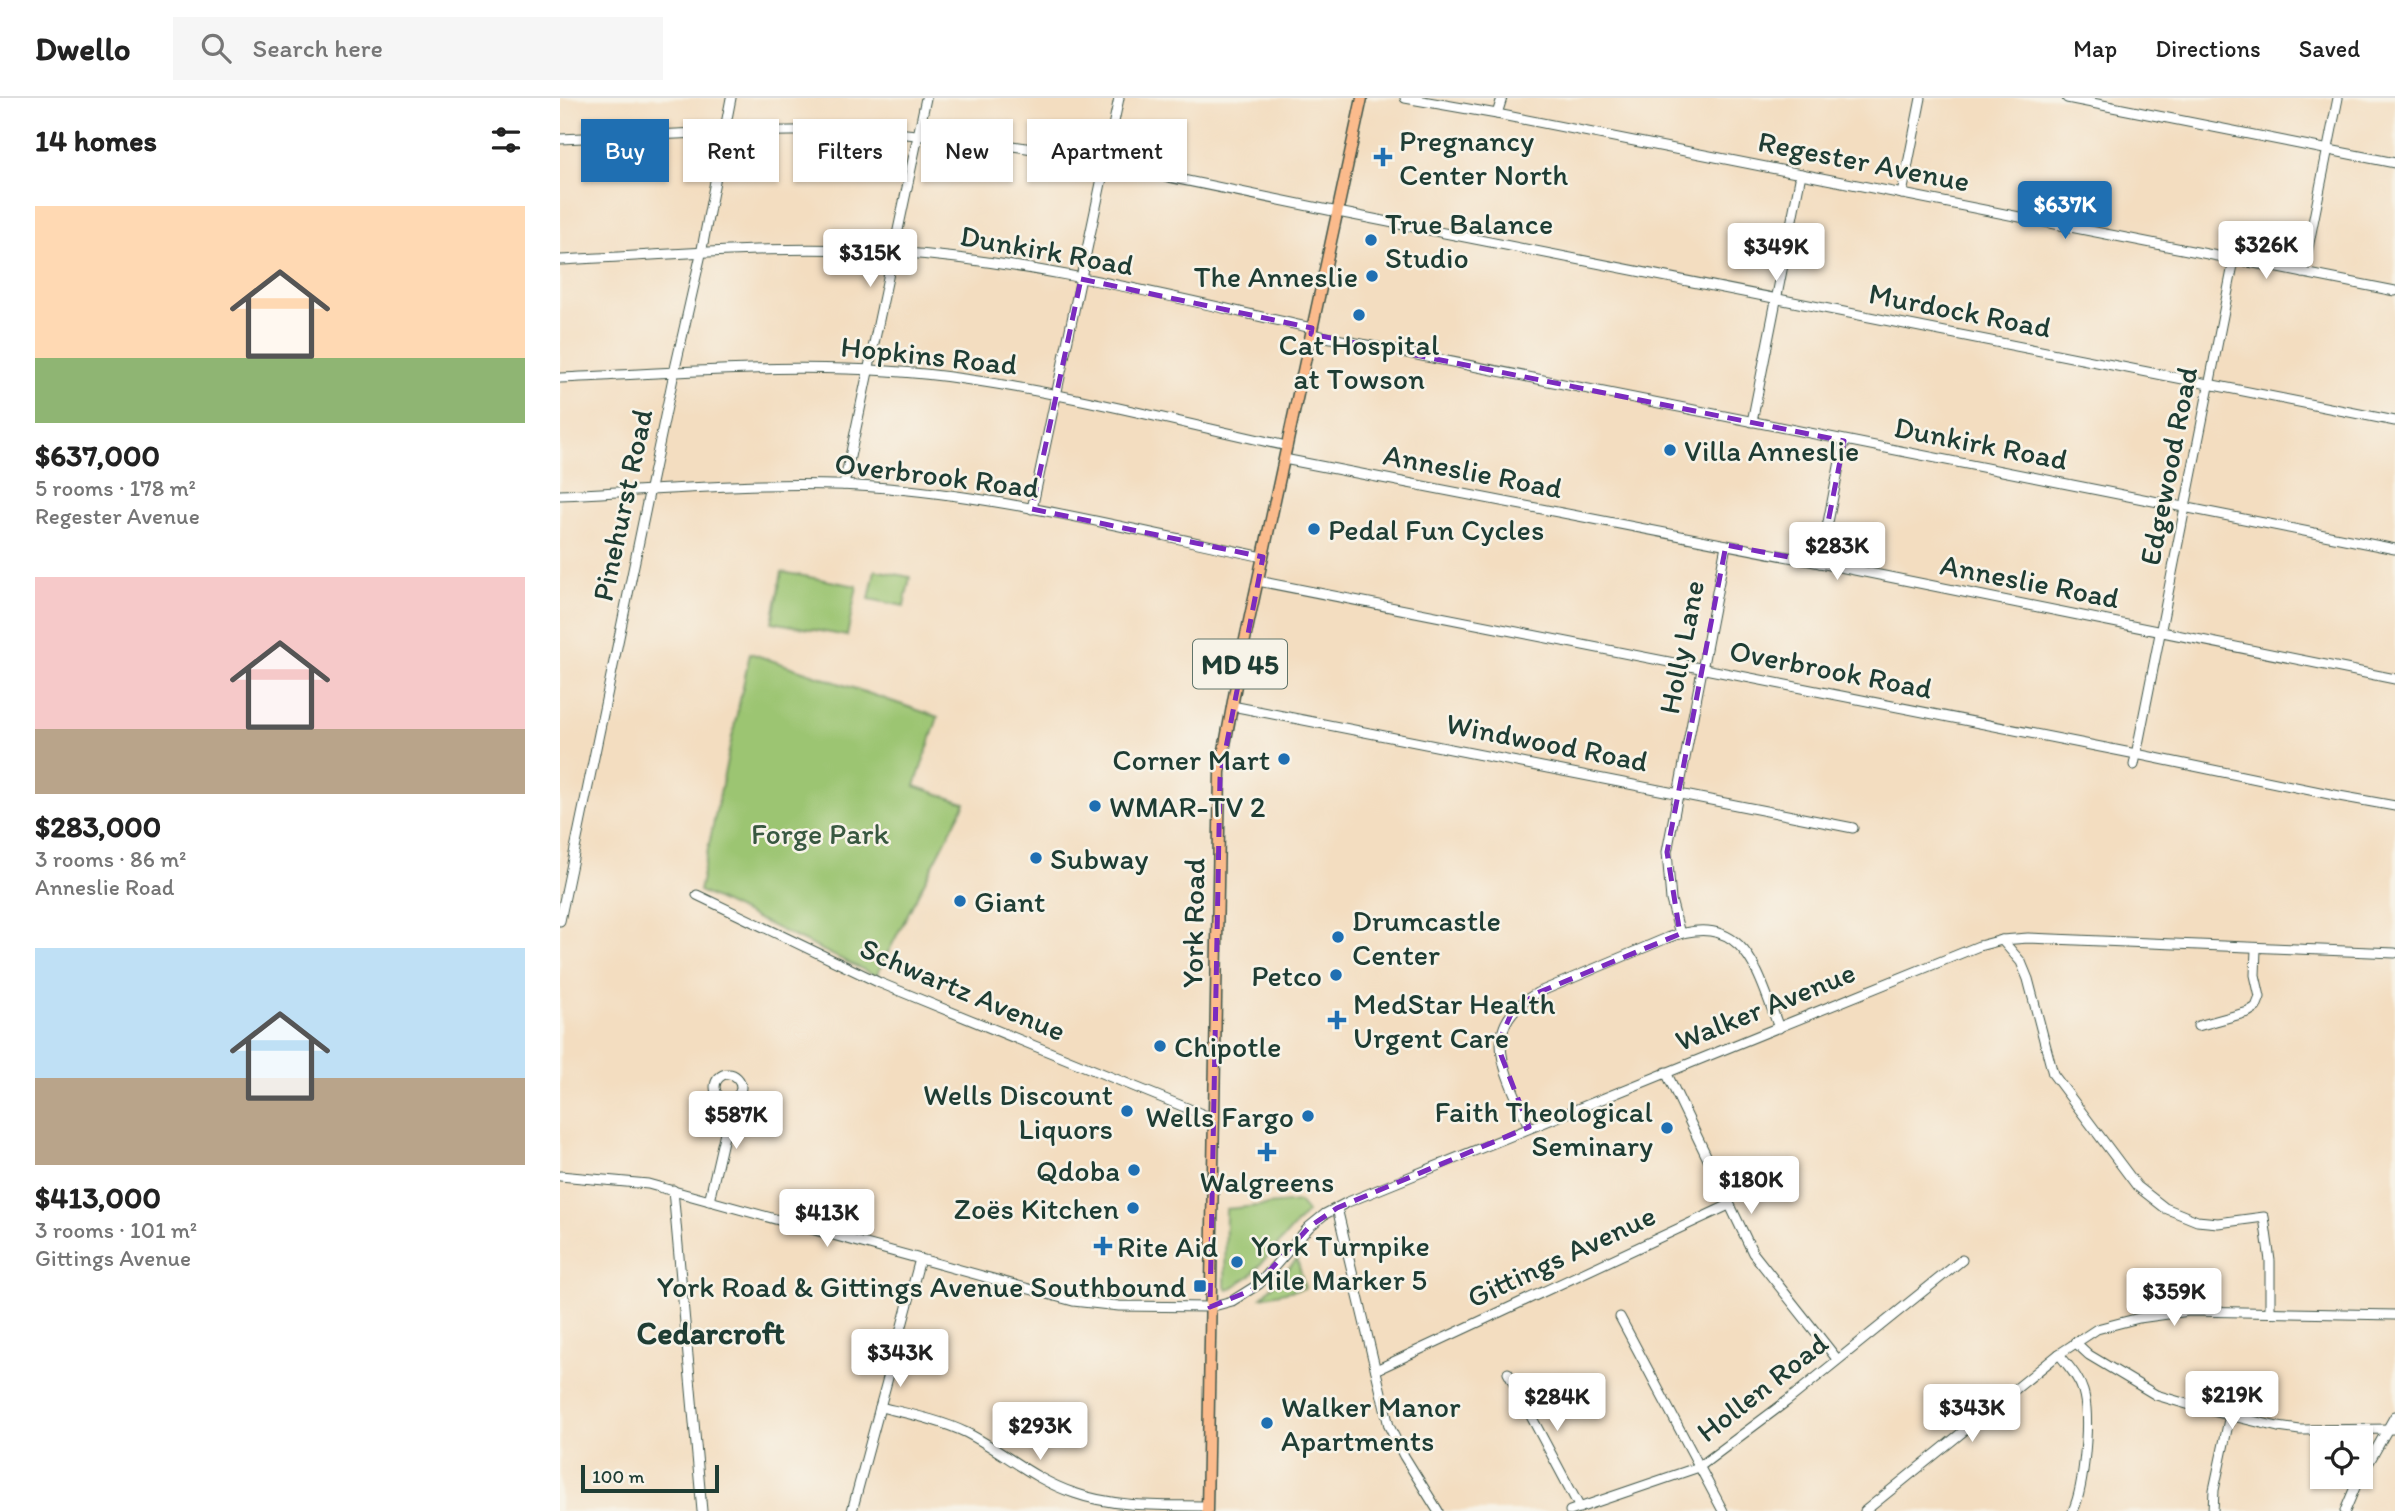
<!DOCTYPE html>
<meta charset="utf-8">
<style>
:root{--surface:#fff;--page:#f6f6f6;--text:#222;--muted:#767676;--line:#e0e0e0;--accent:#1f6fb2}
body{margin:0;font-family:Itim,sans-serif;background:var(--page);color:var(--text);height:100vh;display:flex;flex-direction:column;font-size:26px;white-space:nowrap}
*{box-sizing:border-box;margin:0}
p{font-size:23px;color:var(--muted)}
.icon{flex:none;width:38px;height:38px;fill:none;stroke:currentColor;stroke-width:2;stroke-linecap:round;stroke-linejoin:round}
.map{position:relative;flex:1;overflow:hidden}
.drawer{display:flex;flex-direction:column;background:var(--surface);width:560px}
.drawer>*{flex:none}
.hud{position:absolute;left:21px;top:21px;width:665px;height:63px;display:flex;gap:14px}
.controls{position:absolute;left:1750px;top:1328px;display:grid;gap:14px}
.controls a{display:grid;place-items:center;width:63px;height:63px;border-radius:0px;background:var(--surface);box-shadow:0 2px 5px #0004;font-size:35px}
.scale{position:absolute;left:21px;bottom:18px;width:138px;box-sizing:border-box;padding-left:7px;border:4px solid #1f3d34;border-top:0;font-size:19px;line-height:24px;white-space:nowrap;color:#1f3d34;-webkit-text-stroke:5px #f7f3e8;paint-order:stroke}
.price{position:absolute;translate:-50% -60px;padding:0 16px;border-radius:7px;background:#fff;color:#222;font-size:23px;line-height:46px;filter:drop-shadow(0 2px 4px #0008)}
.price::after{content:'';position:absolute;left:50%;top:42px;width:21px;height:16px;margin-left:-10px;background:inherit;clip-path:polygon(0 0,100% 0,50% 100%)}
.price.selected{background:var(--accent);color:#fff}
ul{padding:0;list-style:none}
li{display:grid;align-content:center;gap:14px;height:371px;padding:0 35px}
li span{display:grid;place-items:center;height:217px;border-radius:0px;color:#555}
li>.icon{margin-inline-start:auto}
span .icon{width:126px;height:126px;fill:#fffc;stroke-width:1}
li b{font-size:30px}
h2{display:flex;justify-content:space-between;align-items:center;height:84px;padding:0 35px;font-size:30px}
.tag{padding:0 24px;border-radius:0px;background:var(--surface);box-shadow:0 2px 5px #0004;font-size:24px;line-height:63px}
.tag.selected{background:var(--accent);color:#fff}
header{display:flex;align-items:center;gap:42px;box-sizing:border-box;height:98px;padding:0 35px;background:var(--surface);border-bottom:2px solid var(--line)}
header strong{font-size:33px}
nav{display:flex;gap:38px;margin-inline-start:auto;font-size:24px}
.search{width:490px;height:63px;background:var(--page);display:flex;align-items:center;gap:18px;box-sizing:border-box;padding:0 24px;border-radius:0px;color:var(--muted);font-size:26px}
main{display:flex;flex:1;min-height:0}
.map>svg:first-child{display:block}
.green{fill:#9cc572;stroke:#5e8153;stroke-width:2}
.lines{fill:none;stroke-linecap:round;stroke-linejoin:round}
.minor-casing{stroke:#3f5549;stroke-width:11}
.major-casing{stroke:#3f5549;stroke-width:13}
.minor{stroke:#fff;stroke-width:9}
.major{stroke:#fbbb8c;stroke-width:10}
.marked{fill:none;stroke:#7b2cbf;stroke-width:5;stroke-dasharray:14 9;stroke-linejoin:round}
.poi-dot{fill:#1f6fb2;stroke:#f7f3e8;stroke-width:2.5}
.labels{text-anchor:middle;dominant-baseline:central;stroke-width:5;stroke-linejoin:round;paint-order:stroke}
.shield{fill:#f7f3e8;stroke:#60746a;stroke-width:2}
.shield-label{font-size:28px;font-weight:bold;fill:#1f3d34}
.poi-label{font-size:30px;fill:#1f3d34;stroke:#f7f3e8;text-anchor:start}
.street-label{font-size:30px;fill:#1f3d34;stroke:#f7f3e8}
.park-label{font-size:30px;fill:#385840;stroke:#f7f3e8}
.neighbourhood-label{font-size:32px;font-weight:bold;fill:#1f3d34;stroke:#f7f3e8}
</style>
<header>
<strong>Dwello</strong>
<div class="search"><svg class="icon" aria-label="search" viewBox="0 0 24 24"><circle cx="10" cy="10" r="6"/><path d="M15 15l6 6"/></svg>Search here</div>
<nav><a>Map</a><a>Directions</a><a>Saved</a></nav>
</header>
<main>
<section class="drawer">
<h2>14 homes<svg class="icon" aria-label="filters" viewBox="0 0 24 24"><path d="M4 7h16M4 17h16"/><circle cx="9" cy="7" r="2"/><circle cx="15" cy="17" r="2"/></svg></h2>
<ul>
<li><span style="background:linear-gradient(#ffd9b3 70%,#8fb573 0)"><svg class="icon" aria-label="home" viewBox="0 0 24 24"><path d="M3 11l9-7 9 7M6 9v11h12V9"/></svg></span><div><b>$637,000</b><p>5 rooms · 178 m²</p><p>Regester Avenue</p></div></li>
<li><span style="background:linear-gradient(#f6c9c9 70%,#b9a48a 0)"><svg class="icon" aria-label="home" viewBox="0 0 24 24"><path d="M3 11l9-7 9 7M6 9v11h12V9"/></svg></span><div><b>$283,000</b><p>3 rooms · 86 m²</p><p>Anneslie Road</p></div></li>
<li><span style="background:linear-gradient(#bfe0f5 60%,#b9a48a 0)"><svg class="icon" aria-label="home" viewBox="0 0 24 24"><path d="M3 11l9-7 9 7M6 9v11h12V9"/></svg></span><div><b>$413,000</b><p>3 rooms · 101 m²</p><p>Gittings Avenue</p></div></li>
</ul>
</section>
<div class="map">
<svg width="1835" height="1413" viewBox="0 0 1835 1413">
<rect width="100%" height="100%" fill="#f7f3e8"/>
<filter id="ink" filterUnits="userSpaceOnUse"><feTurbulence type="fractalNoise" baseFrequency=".0143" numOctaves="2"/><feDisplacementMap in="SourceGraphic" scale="14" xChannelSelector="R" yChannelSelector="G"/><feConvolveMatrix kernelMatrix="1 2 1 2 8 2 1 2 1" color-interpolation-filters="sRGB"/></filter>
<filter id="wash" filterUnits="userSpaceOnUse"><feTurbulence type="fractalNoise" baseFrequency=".00686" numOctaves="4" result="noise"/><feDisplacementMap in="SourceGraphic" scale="28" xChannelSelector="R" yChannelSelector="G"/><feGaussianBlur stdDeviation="1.57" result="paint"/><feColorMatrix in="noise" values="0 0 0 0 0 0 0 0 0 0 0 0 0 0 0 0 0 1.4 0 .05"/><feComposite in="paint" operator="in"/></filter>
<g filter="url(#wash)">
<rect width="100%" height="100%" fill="#f3ddc0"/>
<g class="green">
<path d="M315,472L350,479L344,508L309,501Z"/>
<path d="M222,474L297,488L287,538L212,524Z"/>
<path d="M190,555L378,619L355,688L405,705L316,878L139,793Z"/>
<path d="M739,1104L747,1114L690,1178L668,1192L665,1189L666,1111Z"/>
<path d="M737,1161L745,1190L702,1199Z"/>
</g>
</g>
<g filter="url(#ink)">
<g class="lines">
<g class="minor-casing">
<g id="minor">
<path d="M845,0L937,16L1835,193"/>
<path d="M1507,0L1835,65"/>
<path d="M937,16L942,0"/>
<path d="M0,41L163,34L302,32L412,42L473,51L778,114L1835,323"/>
<path d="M1342,96L1361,0"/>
<path d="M0,162C111,157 224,146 335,154C476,164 615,200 752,230"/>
<path d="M1743,175L1778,0"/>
<path d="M751,236L1835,451"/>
<path d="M0,280C134,274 270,261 404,281C512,296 620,325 727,348"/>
<path d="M1192,324L1241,76"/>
<path d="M724,361L1260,465L1835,581"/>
<path d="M284,387L366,0"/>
<path d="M0,397C109,392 219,381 328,390C454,401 579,433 703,459"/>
<path d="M472,411L559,0"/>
<path d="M1260,465L1284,343"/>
<path d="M698,483L1576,656L1779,698L1835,708"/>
<path d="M672,608L1293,730"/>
<path d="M1574,667L1674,162"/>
<path d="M137,797L320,885L654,1021"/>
<path d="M0,823L114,275L141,156L171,0"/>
<path d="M1120,836L1111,802L1107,754L1166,447"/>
<path d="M1442,842L1461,864L1468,881L1493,976L1577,1088L1605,1110L1637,1123L1658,1125L1704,1119L1710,1163V1214"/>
<path d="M1638,928L1688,914L1696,909L1700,899L1695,877L1696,851"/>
<path d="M1106,974L1193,1155L1277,1261"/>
<circle cx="168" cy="989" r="13"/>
<path d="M969,1029C949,979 914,930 977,895L1107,840C1185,811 1197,873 1219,930"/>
<path d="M0,1078L88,1086L513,1203L559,1208L650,1209L672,1203L699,1186L749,1129L765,1116L788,1104L1419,848L1442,842L1468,840L1835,855"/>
<path d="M113,1092L142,1413"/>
<path d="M149,1103L168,1021V1002"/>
<path d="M777,1110L829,1328L844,1358L878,1413"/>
<path d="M1060,1219L1163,1413"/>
<path d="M1515,1244L1529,1257L1596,1297L1644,1311L1718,1329L1740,1332L1835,1331"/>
<path d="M1499,1256C1508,1268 1519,1279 1523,1293C1531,1319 1524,1389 1513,1413"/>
<path d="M816,1272L1169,1107"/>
<path d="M948,1275L1020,1410"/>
<path d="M320,1309C349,1316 380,1322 407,1335C444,1354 474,1382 514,1395C556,1410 603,1407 647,1408"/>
<path d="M292,1413L360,1161"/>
<path d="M1010,1413L1139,1369L1227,1303L1402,1162"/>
<path d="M1305,1413L1499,1256L1537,1231L1579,1220L1629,1213L1835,1217"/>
<path d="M1653,1413L1654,1392L1670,1317"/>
<path d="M1785,1413L1796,1387L1835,1318"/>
</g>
</g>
<g class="major-casing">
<path id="major" d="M647,1413L660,674L681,560L802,0"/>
</g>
<use href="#minor" class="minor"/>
<use href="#major" class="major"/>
</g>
</g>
<path class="marked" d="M521,181L752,230L751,236L1284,343L1260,465L1166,447L1107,754L1120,836L977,895L952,914L940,941L941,957L969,1029L777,1110L749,1129L692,1192L650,1209L660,680L703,459L472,411Z"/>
<g class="poi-dot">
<path d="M819.5 48.5h7v7h7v7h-7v7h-7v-7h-7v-7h7z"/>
<circle cx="811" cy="142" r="7"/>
<circle cx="812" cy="178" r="7"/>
<circle cx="799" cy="217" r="7"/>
<circle cx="1110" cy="352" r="7"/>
<circle cx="754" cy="431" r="7"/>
<circle cx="724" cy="661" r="7"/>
<circle cx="535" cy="708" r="7"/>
<circle cx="476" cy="760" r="7"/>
<circle cx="400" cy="803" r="7"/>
<circle cx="778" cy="839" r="7"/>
<circle cx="776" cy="877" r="7"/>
<path d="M773.5 911.5h7v7h7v7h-7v7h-7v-7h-7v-7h7z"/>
<circle cx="600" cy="948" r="7"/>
<circle cx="567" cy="1013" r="7"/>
<circle cx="748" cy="1018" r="7"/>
<circle cx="1107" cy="1030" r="7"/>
<path d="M703.5 1043.5h7v7h7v7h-7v7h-7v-7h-7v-7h7z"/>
<circle cx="574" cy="1072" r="7"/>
<circle cx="573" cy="1110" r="7"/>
<path d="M539.5 1137.5h7v7h7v7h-7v7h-7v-7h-7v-7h7z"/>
<circle cx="677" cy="1164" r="7"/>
<rect x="633" y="1181" width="14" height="14" rx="3.5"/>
<circle cx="707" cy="1325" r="7"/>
</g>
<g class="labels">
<rect class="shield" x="633" y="541.5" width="94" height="49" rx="5"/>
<g class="shield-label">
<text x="680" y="566">MD 45</text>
</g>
<g class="poi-label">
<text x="839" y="42">Pregnancy<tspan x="839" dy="34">Center North</tspan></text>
<text x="825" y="125">True Balance<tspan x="825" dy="34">Studio</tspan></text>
<text x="798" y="178" text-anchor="end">The Anneslie</text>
<text x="799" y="246" text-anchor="middle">Cat Hospital<tspan x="799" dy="34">at Towson</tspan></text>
<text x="1124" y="352">Villa Anneslie</text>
<text x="768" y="431">Pedal Fun Cycles</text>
<text x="710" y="661" text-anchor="end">Corner Mart</text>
<text x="549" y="708">WMAR-TV 2</text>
<text x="490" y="760">Subway</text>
<text x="414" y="803">Giant</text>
<text x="792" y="822">Drumcastle<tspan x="792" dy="34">Center</tspan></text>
<text x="762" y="877" text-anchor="end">Petco</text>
<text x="793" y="905">MedStar Health<tspan x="793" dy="34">Urgent Care</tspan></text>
<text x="614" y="948">Chipotle</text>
<text x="553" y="996" text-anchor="end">Wells Discount<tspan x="553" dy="34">Liquors</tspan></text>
<text x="1093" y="1013" text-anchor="end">Faith Theological<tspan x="1093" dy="34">Seminary</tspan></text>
<text x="734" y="1018" text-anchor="end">Wells Fargo</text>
<text x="560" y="1072" text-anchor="end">Qdoba</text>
<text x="707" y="1083" text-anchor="middle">Walgreens</text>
<text x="559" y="1110" text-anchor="end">Zoës Kitchen</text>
<text x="691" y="1147">York Turnpike<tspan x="691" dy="34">Mile Marker 5</tspan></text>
<text x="557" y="1148">Rite Aid</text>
<text x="626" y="1188" text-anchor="end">York Road &amp; Gittings Avenue Southbound</text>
<text x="721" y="1308">Walker Manor<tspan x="721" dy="34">Apartments</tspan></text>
</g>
<g class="street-label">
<text transform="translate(1304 63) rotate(11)">Regester Avenue</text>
<text transform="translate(487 152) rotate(10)">Dunkirk Road</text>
<text transform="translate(1400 212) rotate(11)">Murdock Road</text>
<text transform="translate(369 257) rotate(6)">Hopkins Road</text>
<text transform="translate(1421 345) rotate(11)">Dunkirk Road</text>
<text transform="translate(1608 368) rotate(-79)">Edgewood Road</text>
<text transform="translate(913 373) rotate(11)">Anneslie Road</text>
<text transform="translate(377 377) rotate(7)">Overbrook Road</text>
<text transform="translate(62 407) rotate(-78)">Pinehurst Road</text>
<text transform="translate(1470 483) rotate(11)">Anneslie Road</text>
<text transform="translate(1121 549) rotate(-79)">Holly Lane</text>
<text transform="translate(1271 571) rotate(11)">Overbrook Road</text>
<text transform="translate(987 644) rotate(11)">Windwood Road</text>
<text transform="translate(633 825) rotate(-89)">York Road</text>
<text transform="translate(403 891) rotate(23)">Schwartz Avenue</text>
<text transform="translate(1205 908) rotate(-22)">Walker Avenue</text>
<text transform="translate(1001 1158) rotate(-25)">Gittings Avenue</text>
<text transform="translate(1202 1289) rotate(-38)">Hollen Road</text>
</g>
<g class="park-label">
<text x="260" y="735">Forge Park</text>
</g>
<g class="neighbourhood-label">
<text x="151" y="1235">Cedarcroft</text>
</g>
</g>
</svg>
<div class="controls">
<a><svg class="icon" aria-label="locate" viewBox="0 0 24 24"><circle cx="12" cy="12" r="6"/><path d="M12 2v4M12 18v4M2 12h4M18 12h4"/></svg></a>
</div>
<div class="scale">100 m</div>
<b class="price selected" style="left:1505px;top:143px">$637K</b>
<b class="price" style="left:1706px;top:183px">$326K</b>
<b class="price" style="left:1216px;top:185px">$349K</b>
<b class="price" style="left:310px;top:191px">$315K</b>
<b class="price" style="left:1277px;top:484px">$283K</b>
<b class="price" style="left:176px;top:1053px">$587K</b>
<b class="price" style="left:1191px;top:1118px">$180K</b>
<b class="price" style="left:267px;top:1151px">$413K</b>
<b class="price" style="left:1614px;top:1230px">$359K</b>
<b class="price" style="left:340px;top:1291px">$343K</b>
<b class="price" style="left:1672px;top:1333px">$219K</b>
<b class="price" style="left:997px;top:1335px">$284K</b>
<b class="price" style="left:1412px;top:1346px">$343K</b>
<b class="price" style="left:480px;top:1364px">$293K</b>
<div class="hud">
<a class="tag selected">Buy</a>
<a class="tag">Rent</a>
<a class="tag">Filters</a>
<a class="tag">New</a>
<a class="tag">Apartment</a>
</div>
</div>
</main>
